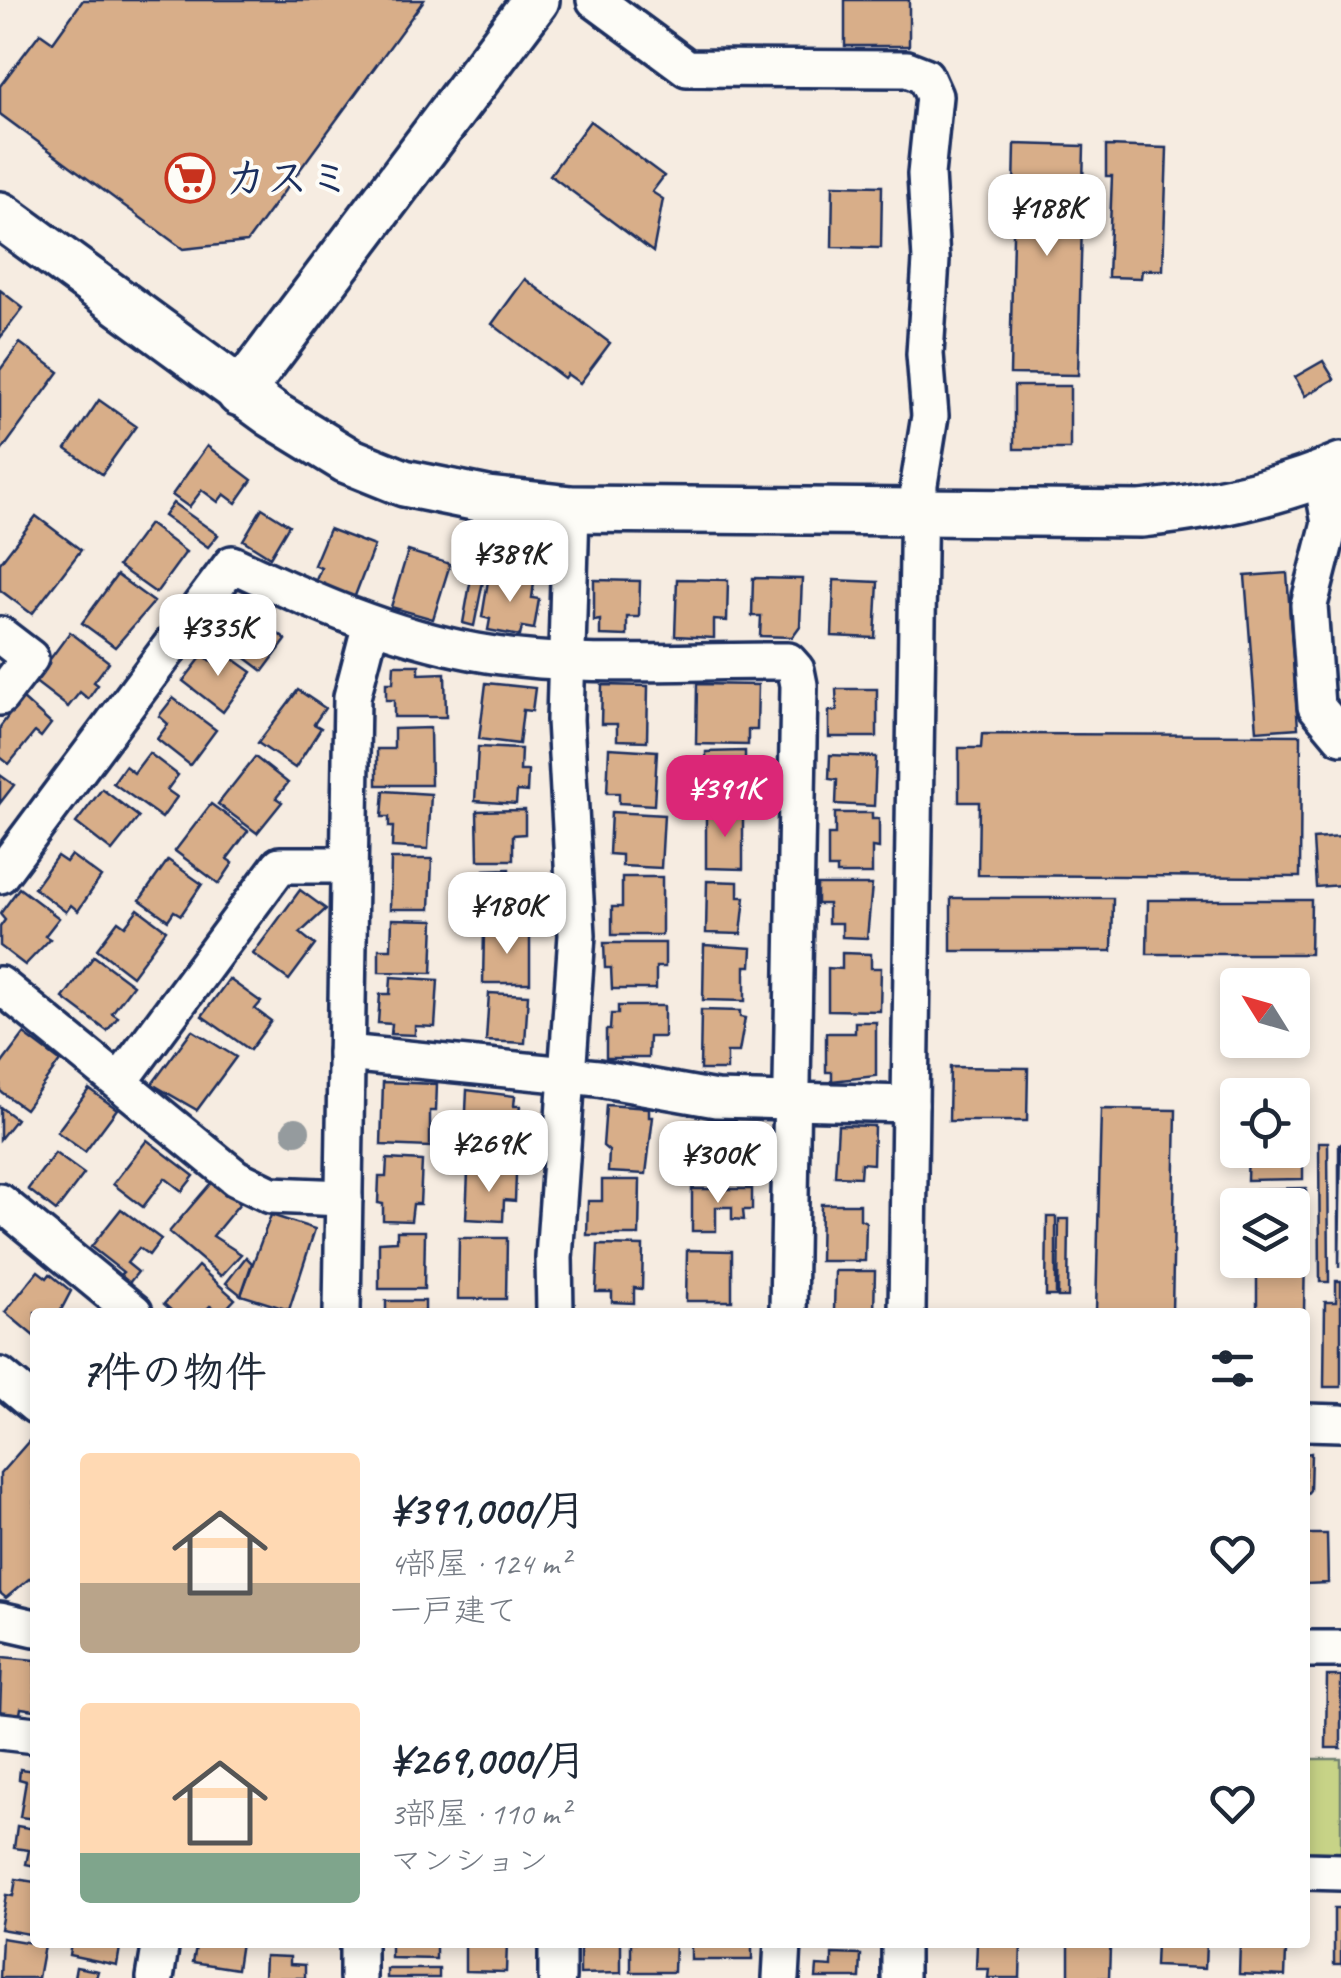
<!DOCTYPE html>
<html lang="ja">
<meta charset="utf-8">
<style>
:root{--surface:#fff;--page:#f2f2f3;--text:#1f2937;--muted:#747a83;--accent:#db2777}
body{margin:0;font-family:Caveat,"Klee One",sans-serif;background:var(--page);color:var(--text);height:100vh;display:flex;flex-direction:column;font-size:38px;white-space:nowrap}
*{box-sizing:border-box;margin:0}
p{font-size:32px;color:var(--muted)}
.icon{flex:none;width:55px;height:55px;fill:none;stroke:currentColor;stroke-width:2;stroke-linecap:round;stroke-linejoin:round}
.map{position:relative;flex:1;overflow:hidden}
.drawer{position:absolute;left:30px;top:1308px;width:1280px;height:640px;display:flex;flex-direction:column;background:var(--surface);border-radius:10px;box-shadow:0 5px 15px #0003}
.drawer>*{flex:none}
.needle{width:65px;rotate:307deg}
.tools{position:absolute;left:1220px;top:968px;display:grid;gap:20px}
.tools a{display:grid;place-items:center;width:90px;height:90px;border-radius:10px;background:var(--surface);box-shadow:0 5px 15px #0003;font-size:50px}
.price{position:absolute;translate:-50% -85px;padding:0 22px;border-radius:20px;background:#fff;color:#222;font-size:32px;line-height:65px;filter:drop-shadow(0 2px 5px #0008)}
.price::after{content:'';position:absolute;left:50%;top:60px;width:30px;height:22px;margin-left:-15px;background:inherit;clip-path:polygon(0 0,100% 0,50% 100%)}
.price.selected{background:var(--accent);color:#fff}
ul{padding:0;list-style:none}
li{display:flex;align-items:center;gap:30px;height:250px;padding:0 50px}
li span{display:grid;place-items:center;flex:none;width:280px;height:200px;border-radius:10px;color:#555}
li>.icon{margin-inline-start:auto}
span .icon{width:120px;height:120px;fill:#fffc;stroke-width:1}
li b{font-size:42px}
h2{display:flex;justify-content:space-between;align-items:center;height:120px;padding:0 50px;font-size:42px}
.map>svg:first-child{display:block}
.green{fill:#c7d387;stroke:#718172;stroke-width:2.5}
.building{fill:#d8ae89;stroke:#1b2f5e;stroke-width:2.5}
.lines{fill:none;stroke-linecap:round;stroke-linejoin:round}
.minor-casing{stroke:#1b2f5e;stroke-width:42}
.tertiary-casing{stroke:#1b2f5e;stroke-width:52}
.minor{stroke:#fdfcf7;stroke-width:35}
.tertiary{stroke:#fdfcf7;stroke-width:45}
.tree{fill:#959b9e}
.labels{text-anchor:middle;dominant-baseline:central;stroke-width:8;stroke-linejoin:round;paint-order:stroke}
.poi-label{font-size:42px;font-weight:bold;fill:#1b2f5e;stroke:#fdfcf7;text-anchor:start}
</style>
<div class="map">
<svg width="1341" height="1978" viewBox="0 0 1341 1978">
<rect width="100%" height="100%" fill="#f6ece1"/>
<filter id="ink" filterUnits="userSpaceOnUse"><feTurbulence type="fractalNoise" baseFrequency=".01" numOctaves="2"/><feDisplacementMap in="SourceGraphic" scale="20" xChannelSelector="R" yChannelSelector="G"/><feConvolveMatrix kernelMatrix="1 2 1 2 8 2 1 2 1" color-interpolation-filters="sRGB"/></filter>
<g filter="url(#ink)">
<rect class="green" x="1305" y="1759" width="36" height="94"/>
<g class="building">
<path d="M83,0H424L247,242L183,249L0,114V86L40,33L53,42Z"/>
<rect x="845" y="0" width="64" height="46"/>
<path d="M590,121L664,176L652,192L663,199L653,252L550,175Z"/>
<path d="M1015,144L1084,146L1078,375L1010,374Z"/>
<path d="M1106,146L1167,148L1163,270H1142L1141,278L1108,277L1112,176H1106Z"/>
<path d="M833,185L882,186L881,248L832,247Z"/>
<path d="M525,279L610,343L580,383L567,374L564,378L492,324Z"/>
<path d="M0,290L23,308L0,338Z"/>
<path d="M20,343L59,372L0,453V370Z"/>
<path d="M1323,361L1334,379L1305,396L1295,377Z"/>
<rect x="1014" y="386" width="56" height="63"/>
<path d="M99,400L136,426L102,474L66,449Z"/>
<path d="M207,446L252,480L236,503L224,494L218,502L202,490L189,507L172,495Z"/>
<path d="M173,503L218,535L208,547L164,516Z"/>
<path d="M262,508L289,525L270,557L243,540Z"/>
<path d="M36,516L81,550L32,614L0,590V563Z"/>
<path d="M149,524L186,552L156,593L118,566Z"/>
<path d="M329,529L374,546L353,601L314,585L321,568L314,565Z"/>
<path d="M408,551L450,564L433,619L391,607Z"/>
<path d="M1287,573L1298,728L1257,731L1245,576Z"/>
<path d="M117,575L154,602L115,647L82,623Z"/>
<path d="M489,575L534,583L532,598L539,599L534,629L522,627L520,636L488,630L490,619L482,617Z"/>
<path d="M471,578L483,581L474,626L463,623Z"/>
<path d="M753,578L802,579L800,626L792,637L760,636L761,616H752Z"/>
<path d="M677,579L728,580L727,621L714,620V638L675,636Z"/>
<path d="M594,580L640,581L639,617H627V636L600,635V620L594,621Z"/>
<path d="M834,580L878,582L875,638L832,636Z"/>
<path d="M254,615L286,640L263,671L230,646Z"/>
<path d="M70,632L109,662L94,682L98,685L88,699L80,692L68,707L34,681Z"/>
<path d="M221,650L252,672L223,712L183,681L203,655L212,662Z"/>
<path d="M394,665H419V674L445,673L446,717H394V700H386V683H393Z"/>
<path d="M486,683L535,688L532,711L523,710L519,744L479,739Z"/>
<path d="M697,684L758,685L757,730H748V745L696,744Z"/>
<path d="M602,685L648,686L647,741L617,740V724H601Z"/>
<path d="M836,689H877V737H829V711H837Z"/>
<path d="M298,690L325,708L314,724L321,728L295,768L258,743Z"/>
<path d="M22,698L51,724L41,737L35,732L9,764L0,757V727Z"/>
<path d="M173,698L216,730L190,765L157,739L168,724L159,716Z"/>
<path d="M430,728L431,785H377V749H394V729Z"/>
<path d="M982,734L1301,735L1300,877L978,875L979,802H959V748H981Z"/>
<path d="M478,747L521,749L520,771H528L527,792L517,791L516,804L475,801Z"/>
<path d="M609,748L657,751L654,805L619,803V793H607Z"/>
<path d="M745,751V804H706V752Z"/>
<path d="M149,753L178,775L167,790L177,797L162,818L113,783L125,766L134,773Z"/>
<path d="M830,755L876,757L874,806L836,804L837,780L829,779Z"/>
<path d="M255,757L288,783L276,798L282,802L257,833L218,804Z"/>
<path d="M0,775L14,785L0,803Z"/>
<path d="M102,789L139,817L112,851L76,823Z"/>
<path d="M384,791L431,794L428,849L392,847L393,827H389V817H382Z"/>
<path d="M211,804L248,831L227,859L233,863L219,884L175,851Z"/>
<path d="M525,810V834L513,835V860H478L477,811Z"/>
<path d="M611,812L664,815L661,868L622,866V855L609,854Z"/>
<path d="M706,812H743V869L706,868Z"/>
<path d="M835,813H872V819H879V848L872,847V874H837V868H828V835H835Z"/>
<path d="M1341,837V885L1316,887L1313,839Z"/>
<path d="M71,855L101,877L78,911L71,905L66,912L34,888L57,856L66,862Z"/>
<path d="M391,859H432L430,909H390Z"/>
<path d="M168,860L202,884L181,915L174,911L168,920L140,900Z"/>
<path d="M509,869V881L530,880L531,924L485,925L484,870Z"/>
<path d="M622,877H662V935H612V907H622Z"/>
<path d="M707,881L738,882V897H745L741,934L706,933Z"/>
<path d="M817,885H872L867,938L842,937V923H828V904H817Z"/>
<path d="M19,888L59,918L45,936L50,939L25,965L0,946V927L5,920L0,914Z"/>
<path d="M300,890L326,909L300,933L315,945L289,980L253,954Z"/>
<path d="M951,898H1113L1112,951H951Z"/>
<path d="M1148,900H1311L1310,954H1147Z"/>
<path d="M138,909L166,930L132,976L97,949L118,921L125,926Z"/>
<path d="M392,919L434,920L432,973L379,972V949H391Z"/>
<path d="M484,931H530V983H483Z"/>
<path d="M604,943H665V967H656V989H612L611,968H605Z"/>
<path d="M704,945L752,948L751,966H745V1001L703,1000Z"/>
<path d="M842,953L871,954V968H881L880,1011L828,1010V968L842,969Z"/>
<path d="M94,956L133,985L112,1013L118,1017L107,1031L63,998Z"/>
<path d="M391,977L438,980L435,1027L415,1026V1035L391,1034L392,1024L378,1023L380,994H390Z"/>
<path d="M229,979L261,1002L255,1009L271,1021L250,1050L202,1016Z"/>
<path d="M489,993L528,995L525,1043L486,1041Z"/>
<path d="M618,1006H664V1037H649L648,1058H606V1030H610L611,1014H618Z"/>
<path d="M701,1010L740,1011V1017L745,1018L739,1052H727V1070H700Z"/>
<path d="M855,1022H876V1076L832,1081V1072H826V1033H855Z"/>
<path d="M192,1030L236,1057L197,1110L152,1084Z"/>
<path d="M24,1034L60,1061L25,1109L0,1091V1066Z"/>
<path d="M950,1067L1028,1068L1027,1121H949Z"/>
<path d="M383,1082L437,1084L436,1111H430V1147L381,1145Z"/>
<path d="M89,1089L117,1109L85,1152L57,1132Z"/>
<path d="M467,1090L515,1096L514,1106H520L513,1154L464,1153Z"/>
<path d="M1286,1091H1303V1118L1292,1119V1095Z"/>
<path d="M606,1105L649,1108V1117H653L646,1174L608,1172L609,1151L603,1146Z"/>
<path d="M0,1107L16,1119L0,1139Z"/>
<path d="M1101,1109L1176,1110L1172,1312H1096Z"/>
<path d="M695,1121H735L742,1127L740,1151H734V1179L694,1177Z"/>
<path d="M838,1125L874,1126L873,1164L861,1163L860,1177L835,1176Z"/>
<path d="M147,1140L194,1176L182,1191L165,1178L143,1207L113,1184Z"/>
<path d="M1319,1142H1328L1329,1282H1320Z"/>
<path d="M1339,1144H1341L1339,1268Z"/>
<path d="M1303,1149V1179L1247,1180L1248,1150Z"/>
<path d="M55,1153L84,1174L56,1211L28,1189Z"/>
<path d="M387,1159L422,1161L420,1204H413L411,1221L383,1220V1204L378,1203L379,1177H386Z"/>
<path d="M468,1172L516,1174L515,1201L504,1200L503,1221L466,1219Z"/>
<path d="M602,1180H640L639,1235H587L588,1201H602Z"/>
<path d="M211,1183L240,1203L213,1236L241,1254L221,1276L169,1232Z"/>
<path d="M1306,1188L1304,1312H1257V1260H1292V1205H1256V1189Z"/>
<path d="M692,1189H752V1210H743L744,1220L732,1219V1207H716V1231H692Z"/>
<path d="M821,1204H860V1219L866,1222L865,1261H820Z"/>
<path d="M121,1209L161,1239L149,1255L139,1248L127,1263L138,1272L129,1283L120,1275L123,1272L91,1247Z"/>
<path d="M271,1215L315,1229L289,1310L241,1295Z"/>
<path d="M1047,1217H1056V1296H1046Z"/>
<path d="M1059,1219H1069L1068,1297H1058Z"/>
<path d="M397,1231H425L424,1289H379V1242L397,1241Z"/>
<path d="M459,1238H507L506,1299H458Z"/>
<path d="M598,1245L643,1246L642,1289L634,1288V1303L612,1302V1292H596Z"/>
<path d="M687,1250L732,1251V1301H686Z"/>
<path d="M246,1257L252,1263L241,1295L226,1283Z"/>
<path d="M198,1266L235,1299L223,1312L210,1306L204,1312H173L164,1304Z"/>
<path d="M38,1271L47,1278L50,1274L71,1291L60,1312H35V1337L5,1312Z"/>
<path d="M835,1271H875L874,1312H834Z"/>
<path d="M1336,1281H1341V1387H1324L1325,1302H1336Z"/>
<rect x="386" y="1301" width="39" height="11"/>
<path d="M29,1441L35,1446V1574L6,1598L0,1593V1474Z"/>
<path d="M1311,1453L1310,1490L1305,1496V1454Z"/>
<path d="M1305,1534H1327L1328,1583L1305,1584Z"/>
<path d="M2,1657L35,1660V1710L21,1708L20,1714L0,1712Z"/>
<path d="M1327,1676H1341V1748H1326Z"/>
<path d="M20,1769L35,1771V1819L20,1817L26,1781L19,1779Z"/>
<path d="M17,1826L35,1829V1866L26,1864L29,1850L14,1848Z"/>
<path d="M16,1879L35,1882V1935L0,1929L6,1895L13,1896Z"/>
<rect x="1334" y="1908" width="7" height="56"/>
<path d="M2,1938L44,1945L38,1978H0Z"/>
<path d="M71,1942H121L117,1965L69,1955Z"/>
<path d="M197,1942H241L237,1969L193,1962Z"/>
<path d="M391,1942H436V1959L391,1958Z"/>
<path d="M465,1942H507L506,1972L465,1971Z"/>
<path d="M580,1942H621V1973L580,1974Z"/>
<path d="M631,1942H675L674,1972H631Z"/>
<rect x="691" y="1942" width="61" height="18"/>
<path d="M977,1942H1021L1020,1978H988L989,1969H976Z"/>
<path d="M1069,1942H1123V1947H1110L1109,1978H1069Z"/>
<path d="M1156,1942H1206L1205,1968L1155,1966Z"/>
<path d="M1240,1942H1281L1280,1951H1286L1285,1976L1239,1974Z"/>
<path d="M832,1954L861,1955L860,1978H816L817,1966L832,1967Z"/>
<path d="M265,1956L290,1957V1964L305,1965V1978H264Z"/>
<path d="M76,1967L98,1971L96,1978H74Z"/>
<rect x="387" y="1969" width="52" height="9"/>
</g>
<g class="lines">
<g class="minor-casing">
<g id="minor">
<path d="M595,0L687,68L907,69L925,76L934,96L926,174L931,260L925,354L930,416L919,484L907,1312"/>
<path d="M1321,474L1330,523L1309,605L1316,706L1341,736"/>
<path d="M0,635L30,658L0,697"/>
<path d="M0,875L232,564C311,601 389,636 476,652C574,670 688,660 788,661L796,670L799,685L788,1312"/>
<path d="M0,985L236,1178L271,1195L344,1198"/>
<path d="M346,1053L598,1078L716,1099L910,1104"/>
<path d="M121,1080L280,865H349"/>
<path d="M0,1202L134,1312"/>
<path d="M342,1312L352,697L371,624"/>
<path d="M555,1312L554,1258L577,935L565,720L571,509"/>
<path d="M0,1376L35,1405"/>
<path d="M1305,1422L1341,1423"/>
<path d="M0,1620L35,1628"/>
<path d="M1305,1649H1341"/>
<path d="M0,1731L35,1735"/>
<path d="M1305,1871L1341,1872"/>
<path d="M155,1978L161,1942"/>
<path d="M358,1978V1942"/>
<path d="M557,1978V1942"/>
<path d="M781,1978L783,1942"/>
<path d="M900,1978V1942"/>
</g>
</g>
<g class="tertiary-casing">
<g id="tertiary">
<path d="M0,215L272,414L347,460L404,483L488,500L571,509L1141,514C1210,507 1277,494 1341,466"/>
<path d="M240,393L536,0"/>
</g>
</g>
<use href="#minor" class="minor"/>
<use href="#tertiary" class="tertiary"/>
</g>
<circle class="tree" cx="296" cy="1131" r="14"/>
</g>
<defs>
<g id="supermarket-ring" transform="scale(2.5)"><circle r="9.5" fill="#fdfcf7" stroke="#c8321e" stroke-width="1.5"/><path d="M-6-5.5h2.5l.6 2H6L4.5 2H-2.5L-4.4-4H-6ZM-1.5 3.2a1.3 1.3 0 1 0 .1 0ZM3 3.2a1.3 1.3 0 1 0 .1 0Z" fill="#c8321e"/></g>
</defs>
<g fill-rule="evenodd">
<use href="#supermarket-ring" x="190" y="178"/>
</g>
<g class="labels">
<g class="poi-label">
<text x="225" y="178">カスミ</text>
</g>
</g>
</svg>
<div class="tools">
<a><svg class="needle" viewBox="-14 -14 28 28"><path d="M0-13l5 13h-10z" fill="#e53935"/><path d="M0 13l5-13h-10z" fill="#747a83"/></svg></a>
<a><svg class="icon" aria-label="locate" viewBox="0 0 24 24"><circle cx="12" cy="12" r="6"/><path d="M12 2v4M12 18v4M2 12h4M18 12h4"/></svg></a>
<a><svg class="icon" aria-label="layers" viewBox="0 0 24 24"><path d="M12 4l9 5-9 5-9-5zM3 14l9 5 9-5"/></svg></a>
</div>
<b class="price" style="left:1047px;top:259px">¥188K</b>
<b class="price" style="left:510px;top:605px">¥389K</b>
<b class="price" style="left:218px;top:679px">¥335K</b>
<b class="price selected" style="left:725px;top:840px">¥391K</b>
<b class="price" style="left:507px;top:957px">¥180K</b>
<b class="price" style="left:489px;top:1195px">¥269K</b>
<b class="price" style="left:718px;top:1206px">¥300K</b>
<section class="drawer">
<h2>7件の物件<svg class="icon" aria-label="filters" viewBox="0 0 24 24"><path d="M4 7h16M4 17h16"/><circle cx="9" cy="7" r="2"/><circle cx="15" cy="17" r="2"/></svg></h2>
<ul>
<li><span style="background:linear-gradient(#ffd9b3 65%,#b9a48a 0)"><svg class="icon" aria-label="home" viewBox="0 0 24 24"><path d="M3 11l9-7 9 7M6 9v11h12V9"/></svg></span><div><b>¥391,000/月</b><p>4部屋 · 124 m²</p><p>一戸建て</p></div><svg class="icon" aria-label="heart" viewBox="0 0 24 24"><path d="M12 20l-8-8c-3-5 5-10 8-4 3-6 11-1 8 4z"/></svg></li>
<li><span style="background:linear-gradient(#ffd9b3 75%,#7fa58c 0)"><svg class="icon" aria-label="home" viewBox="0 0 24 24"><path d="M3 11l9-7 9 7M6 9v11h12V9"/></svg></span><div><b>¥269,000/月</b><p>3部屋 · 110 m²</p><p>マンション</p></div><svg class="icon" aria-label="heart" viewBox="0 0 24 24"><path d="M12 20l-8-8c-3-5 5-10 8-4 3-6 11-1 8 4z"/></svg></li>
</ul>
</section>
</div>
